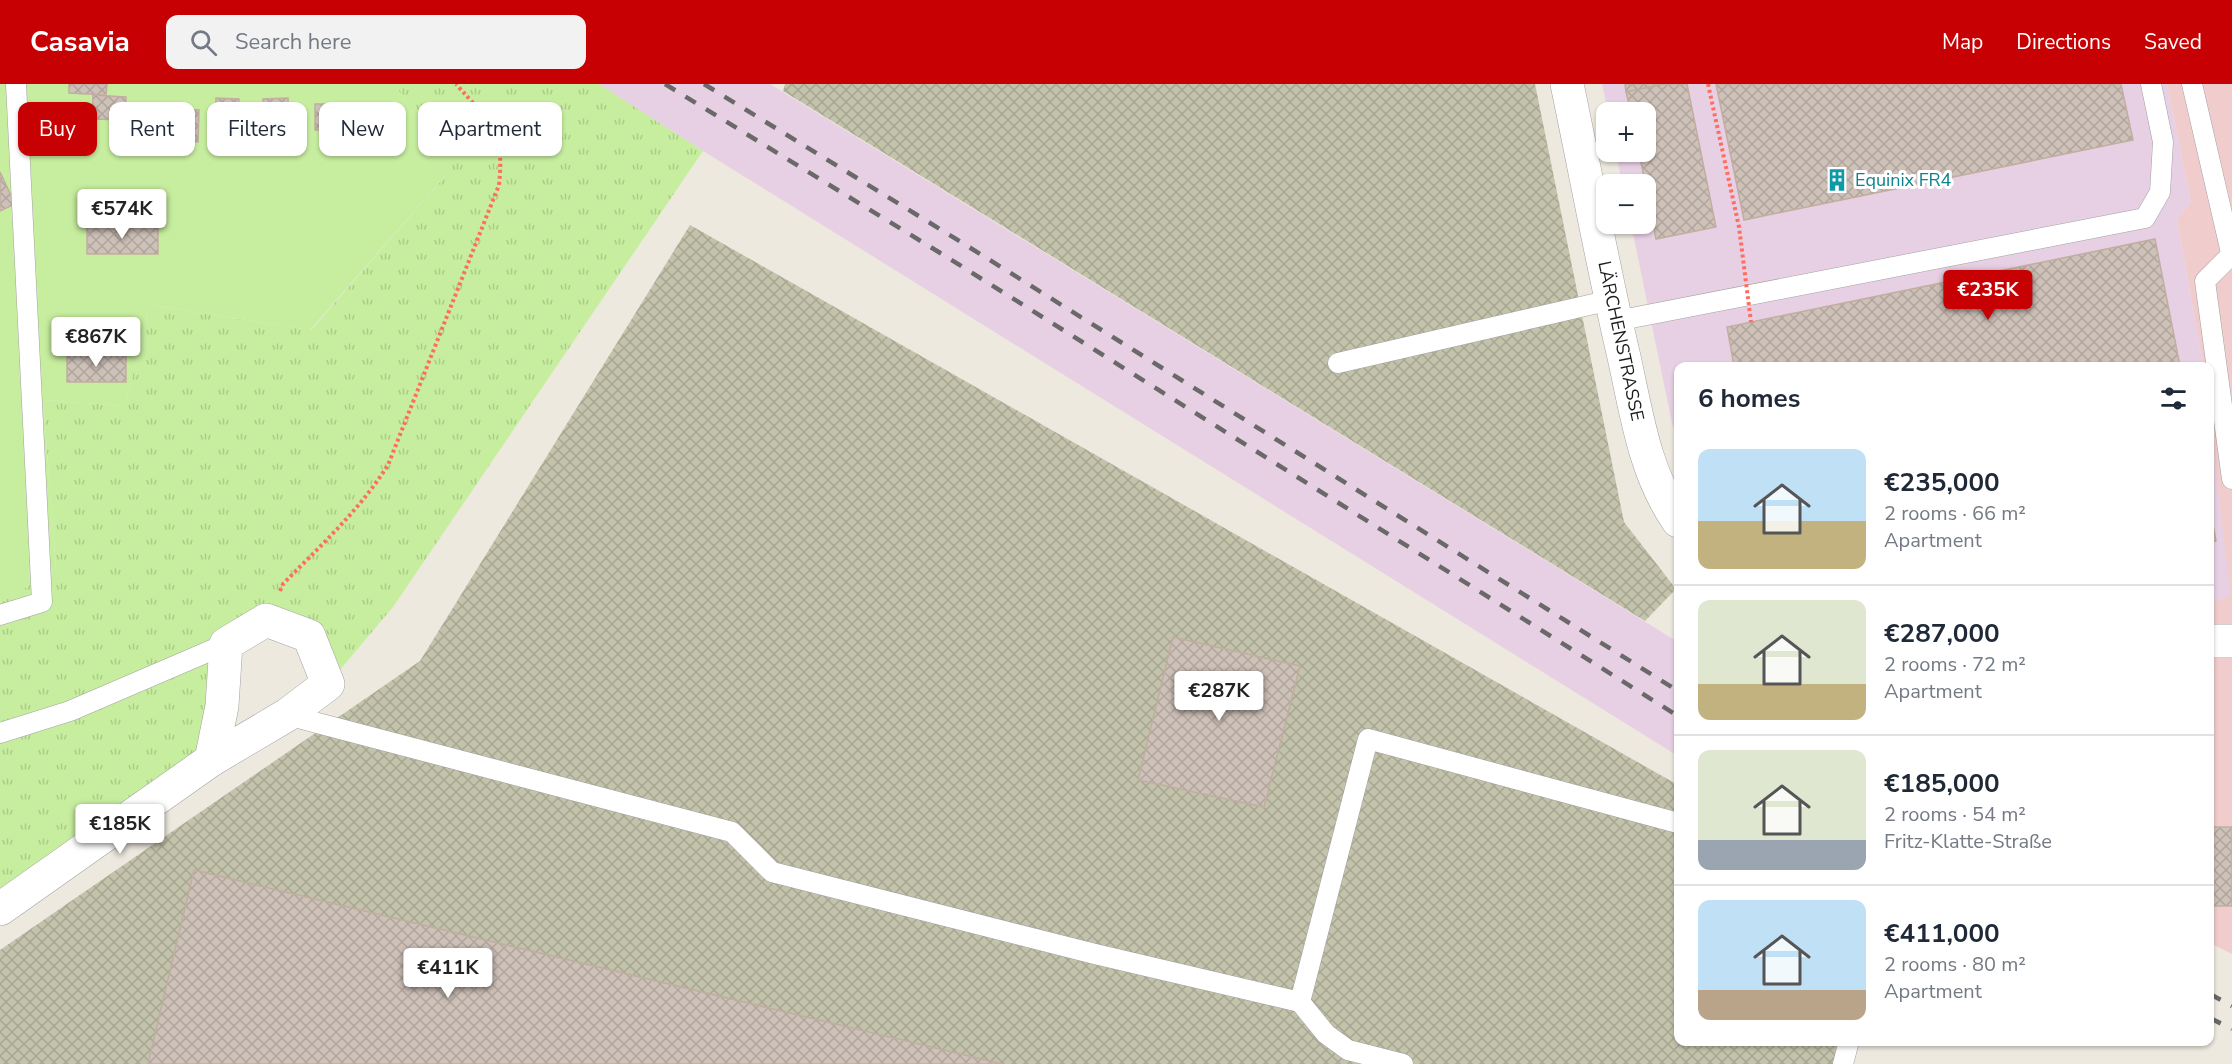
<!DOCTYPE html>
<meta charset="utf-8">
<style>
:root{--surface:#fff;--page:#f2f2f3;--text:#1f2937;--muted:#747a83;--line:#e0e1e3;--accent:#c60003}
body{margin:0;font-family:"Nunito Sans",sans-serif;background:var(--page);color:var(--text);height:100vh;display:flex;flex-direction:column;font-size:22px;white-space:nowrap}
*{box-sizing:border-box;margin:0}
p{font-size:20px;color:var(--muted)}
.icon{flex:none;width:33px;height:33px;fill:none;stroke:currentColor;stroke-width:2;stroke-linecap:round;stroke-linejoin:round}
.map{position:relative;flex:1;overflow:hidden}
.drawer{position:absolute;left:1674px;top:278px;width:540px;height:684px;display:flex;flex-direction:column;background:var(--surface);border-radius:12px;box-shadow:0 2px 4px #0004}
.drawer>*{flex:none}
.guide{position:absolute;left:18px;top:18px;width:570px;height:54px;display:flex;gap:12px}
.tools{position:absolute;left:1596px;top:18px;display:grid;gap:12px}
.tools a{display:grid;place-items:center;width:60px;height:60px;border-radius:12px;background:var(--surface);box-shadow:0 2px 4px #0004;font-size:30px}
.price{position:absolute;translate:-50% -51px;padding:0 14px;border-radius:6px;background:#fff;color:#222;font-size:20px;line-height:39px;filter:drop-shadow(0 2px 3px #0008)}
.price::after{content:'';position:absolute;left:50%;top:36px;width:18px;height:14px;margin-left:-9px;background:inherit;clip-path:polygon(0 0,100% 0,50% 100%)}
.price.active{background:var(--accent);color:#fff}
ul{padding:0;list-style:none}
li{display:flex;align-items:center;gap:18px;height:150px;padding:0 24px}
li+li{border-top:2px solid var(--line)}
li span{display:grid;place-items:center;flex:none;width:168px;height:120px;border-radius:12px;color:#555}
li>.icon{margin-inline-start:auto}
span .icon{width:72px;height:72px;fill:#fffc;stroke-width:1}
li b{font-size:26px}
h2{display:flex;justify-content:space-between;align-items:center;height:72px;padding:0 24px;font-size:26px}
.chip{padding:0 21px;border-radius:12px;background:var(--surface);box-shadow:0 2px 4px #0004;font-size:21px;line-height:54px}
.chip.active{background:var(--accent);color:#fff}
header{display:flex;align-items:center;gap:36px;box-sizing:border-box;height:84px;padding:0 30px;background:var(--accent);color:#fff}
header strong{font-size:28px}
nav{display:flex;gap:33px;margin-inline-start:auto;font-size:21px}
.search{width:420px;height:54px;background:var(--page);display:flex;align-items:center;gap:15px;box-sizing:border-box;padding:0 21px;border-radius:12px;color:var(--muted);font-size:22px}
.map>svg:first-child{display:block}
.commercial{fill:#f1cccc}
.industrial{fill:#e8d0e4}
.construction{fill:url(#construction-cross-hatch)}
.grass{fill:url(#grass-tufts)}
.garden{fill:#c7ee9f}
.building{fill:url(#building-cross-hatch);stroke:#c1aea0;stroke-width:1.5}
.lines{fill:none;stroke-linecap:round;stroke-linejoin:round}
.service-casing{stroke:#a2a2a2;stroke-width:21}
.minor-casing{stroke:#a2a2a2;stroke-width:34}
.path{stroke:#ff6d5f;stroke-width:4;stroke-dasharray:3 3;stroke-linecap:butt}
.service{stroke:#fff;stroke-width:20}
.minor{stroke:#fff;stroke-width:33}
.rail{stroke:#696969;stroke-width:4.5;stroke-dasharray:12 12;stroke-linecap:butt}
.path-bridge{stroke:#ff6d5f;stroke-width:4;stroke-dasharray:3 3;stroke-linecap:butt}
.labels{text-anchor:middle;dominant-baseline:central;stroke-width:6;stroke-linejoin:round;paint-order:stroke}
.culture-label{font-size:18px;fill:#0d838f;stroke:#fff;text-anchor:start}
.street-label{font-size:18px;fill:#1b1b1b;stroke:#fff}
</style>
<header>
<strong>Casavia</strong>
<div class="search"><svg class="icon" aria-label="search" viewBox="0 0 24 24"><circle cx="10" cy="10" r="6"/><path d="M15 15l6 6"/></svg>Search here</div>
<nav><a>Map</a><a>Directions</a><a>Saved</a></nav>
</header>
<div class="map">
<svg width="2232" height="980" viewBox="0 0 2232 980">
<defs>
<pattern id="construction-cross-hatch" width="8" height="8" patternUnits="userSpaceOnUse" patternTransform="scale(1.5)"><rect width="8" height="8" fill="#c3c2aa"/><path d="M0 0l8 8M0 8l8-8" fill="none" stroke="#a7a692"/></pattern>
<pattern id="grass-tufts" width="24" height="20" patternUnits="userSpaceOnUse" patternTransform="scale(1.5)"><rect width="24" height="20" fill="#c7ee9f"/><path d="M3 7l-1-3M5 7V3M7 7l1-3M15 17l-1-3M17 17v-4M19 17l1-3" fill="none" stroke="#ac8"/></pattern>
<pattern id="building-cross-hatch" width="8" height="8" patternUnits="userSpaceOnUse" patternTransform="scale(1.5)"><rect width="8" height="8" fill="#cec1b8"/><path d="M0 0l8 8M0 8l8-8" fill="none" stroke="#b0a59e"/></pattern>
</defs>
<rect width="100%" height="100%" fill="#eee9df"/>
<path class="commercial" d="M2167,0H2232V870L2210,859V519L2229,511L2210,333V282H2203L2177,135L2191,118Z"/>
<g class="industrial">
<path d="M599,0H770L1678,558V672L703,67Z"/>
<path d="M1602,0H2167L2191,118L2177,135L2203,282H1678V358L1672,339L1631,140H1646V100H1622L1616,68H1646V28H1608Z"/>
<path d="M2210,333L2230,511L2210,519Z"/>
</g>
<g class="construction">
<path d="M785,0H1535L1624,438L1676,505L1645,537L783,7Z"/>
<path d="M690,141L1678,701V957H1856L1851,980H0V866L420,577Z"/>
</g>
<path class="grass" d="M395,0H599L703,67L393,523L328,600L309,552L266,536L227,560L211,676L0,825V519L56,485L43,316L125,322L150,221L311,246L447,90Z"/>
<path class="garden" d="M0,0H395L447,90L310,246L150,221L125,322L43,316L56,485L0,519Z"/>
<g class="building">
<path d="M69,0H107L106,11L69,9Z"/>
<path d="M1625,0H1665L1626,8Z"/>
<path d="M1665,0H1687L1716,143L1656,155L1639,68H1646V28H1631L1626,8Z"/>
<path d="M1716,0H2121L2133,56L1744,136Z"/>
<path d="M93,11L126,13L125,36L92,35Z"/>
<path d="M216,14L239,15L238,42L215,41Z"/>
<path d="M288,14L289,41L263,42V15Z"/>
<path d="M365,19L393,20L392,46L364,45Z"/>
<rect x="315" y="20" width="25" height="26"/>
<path d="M173,25L199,26L198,58L172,56Z"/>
<path d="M0,88L15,120L0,127Z"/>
<rect x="87" y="141" width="71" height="29"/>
<path d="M2155,155L2180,282H1734L1727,243Z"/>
<rect x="67" y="271" width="59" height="27"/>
<path d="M2210,426L2216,457L2210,458Z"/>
<path d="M1173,553L1300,582L1264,723L1138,696Z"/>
<rect x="2210" y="743" width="22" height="79"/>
<path d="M194,786L1002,980H148Z"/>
</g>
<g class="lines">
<g class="service-casing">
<g id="service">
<path d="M2192,0L2232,173"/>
<path d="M2231,171L2205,197L2232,395"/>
<path d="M1616,237L2145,134L2160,108L2163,58L2151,0"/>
<path d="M1338,279L1611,216"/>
<path d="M0,531L42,518L16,0"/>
<path d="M287,631L732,748L772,788L1095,870L1300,918L1326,950L1348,966L1403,980"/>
<path d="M0,649L70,627L226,560"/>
<path d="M1300,918L1368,655L1678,739"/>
<path d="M1843,980L1849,957"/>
</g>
</g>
<g class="minor-casing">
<g id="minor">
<path d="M1567,0C1586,91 1603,183 1624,273C1637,331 1644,387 1678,437"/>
<path d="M266,536L309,552L328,600L287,631L211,676L222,622L226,560Z"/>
<path d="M2210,557H2232"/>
<path d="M0,825L211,676"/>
</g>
</g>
<path class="path" d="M280,507L283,500C320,462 359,427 388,381L499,101C505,45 490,39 456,0"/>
<use href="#service" class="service"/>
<use href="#minor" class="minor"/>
<g class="rail">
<path d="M665,0L950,175L1678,632"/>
<path d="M704,0L961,158L1678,607"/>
<path d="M2210,910L2232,922"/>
<path d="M2210,934L2232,945"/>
</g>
<path class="path-bridge" d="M1708,0L1739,143L1751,238"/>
</g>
<defs>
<g id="building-bare" transform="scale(1.8)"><path d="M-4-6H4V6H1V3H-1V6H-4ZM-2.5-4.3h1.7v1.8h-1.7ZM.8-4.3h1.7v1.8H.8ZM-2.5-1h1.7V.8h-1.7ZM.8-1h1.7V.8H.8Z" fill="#0f9aa8" stroke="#fff" stroke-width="2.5" paint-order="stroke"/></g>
</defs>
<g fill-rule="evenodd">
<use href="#building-bare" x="1837" y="96"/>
</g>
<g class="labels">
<g class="culture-label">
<text x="1855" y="96">Equinix FR4</text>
</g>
<g class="street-label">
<text transform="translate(1621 257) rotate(78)">LÄRCHENSTRASSE</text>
</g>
</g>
</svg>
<div class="tools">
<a>+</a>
<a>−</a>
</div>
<b class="price" style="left:122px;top:156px">€574K</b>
<b class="price active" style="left:1988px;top:237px">€235K</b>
<b class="price" style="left:96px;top:284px">€867K</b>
<b class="price" style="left:1219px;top:638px">€287K</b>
<b class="price" style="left:120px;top:771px">€185K</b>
<b class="price" style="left:448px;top:915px">€411K</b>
<div class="guide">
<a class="chip active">Buy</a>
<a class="chip">Rent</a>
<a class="chip">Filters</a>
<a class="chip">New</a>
<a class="chip">Apartment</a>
</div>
<section class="drawer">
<h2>6 homes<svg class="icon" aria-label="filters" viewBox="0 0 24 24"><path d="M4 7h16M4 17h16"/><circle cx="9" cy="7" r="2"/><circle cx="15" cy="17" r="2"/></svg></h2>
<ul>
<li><span style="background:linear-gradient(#bfe0f5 60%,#c2b280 0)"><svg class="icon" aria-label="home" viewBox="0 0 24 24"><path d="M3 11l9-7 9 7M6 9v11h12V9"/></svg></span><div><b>€235,000</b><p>2 rooms · 66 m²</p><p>Apartment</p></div></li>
<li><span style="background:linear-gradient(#dfe7d0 70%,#c2b280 0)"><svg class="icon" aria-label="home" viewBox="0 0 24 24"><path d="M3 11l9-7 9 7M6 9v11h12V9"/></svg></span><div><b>€287,000</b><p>2 rooms · 72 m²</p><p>Apartment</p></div></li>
<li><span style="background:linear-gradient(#dfe7d0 75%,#9aa5b1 0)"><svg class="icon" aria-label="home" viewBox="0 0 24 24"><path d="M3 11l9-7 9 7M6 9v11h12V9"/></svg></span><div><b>€185,000</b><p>2 rooms · 54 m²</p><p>Fritz-Klatte-Straße</p></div></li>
<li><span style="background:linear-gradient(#bfe0f5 75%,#b9a48a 0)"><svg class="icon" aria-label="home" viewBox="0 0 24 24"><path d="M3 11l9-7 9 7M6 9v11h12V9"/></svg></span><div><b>€411,000</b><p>2 rooms · 80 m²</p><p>Apartment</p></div></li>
</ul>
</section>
</div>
